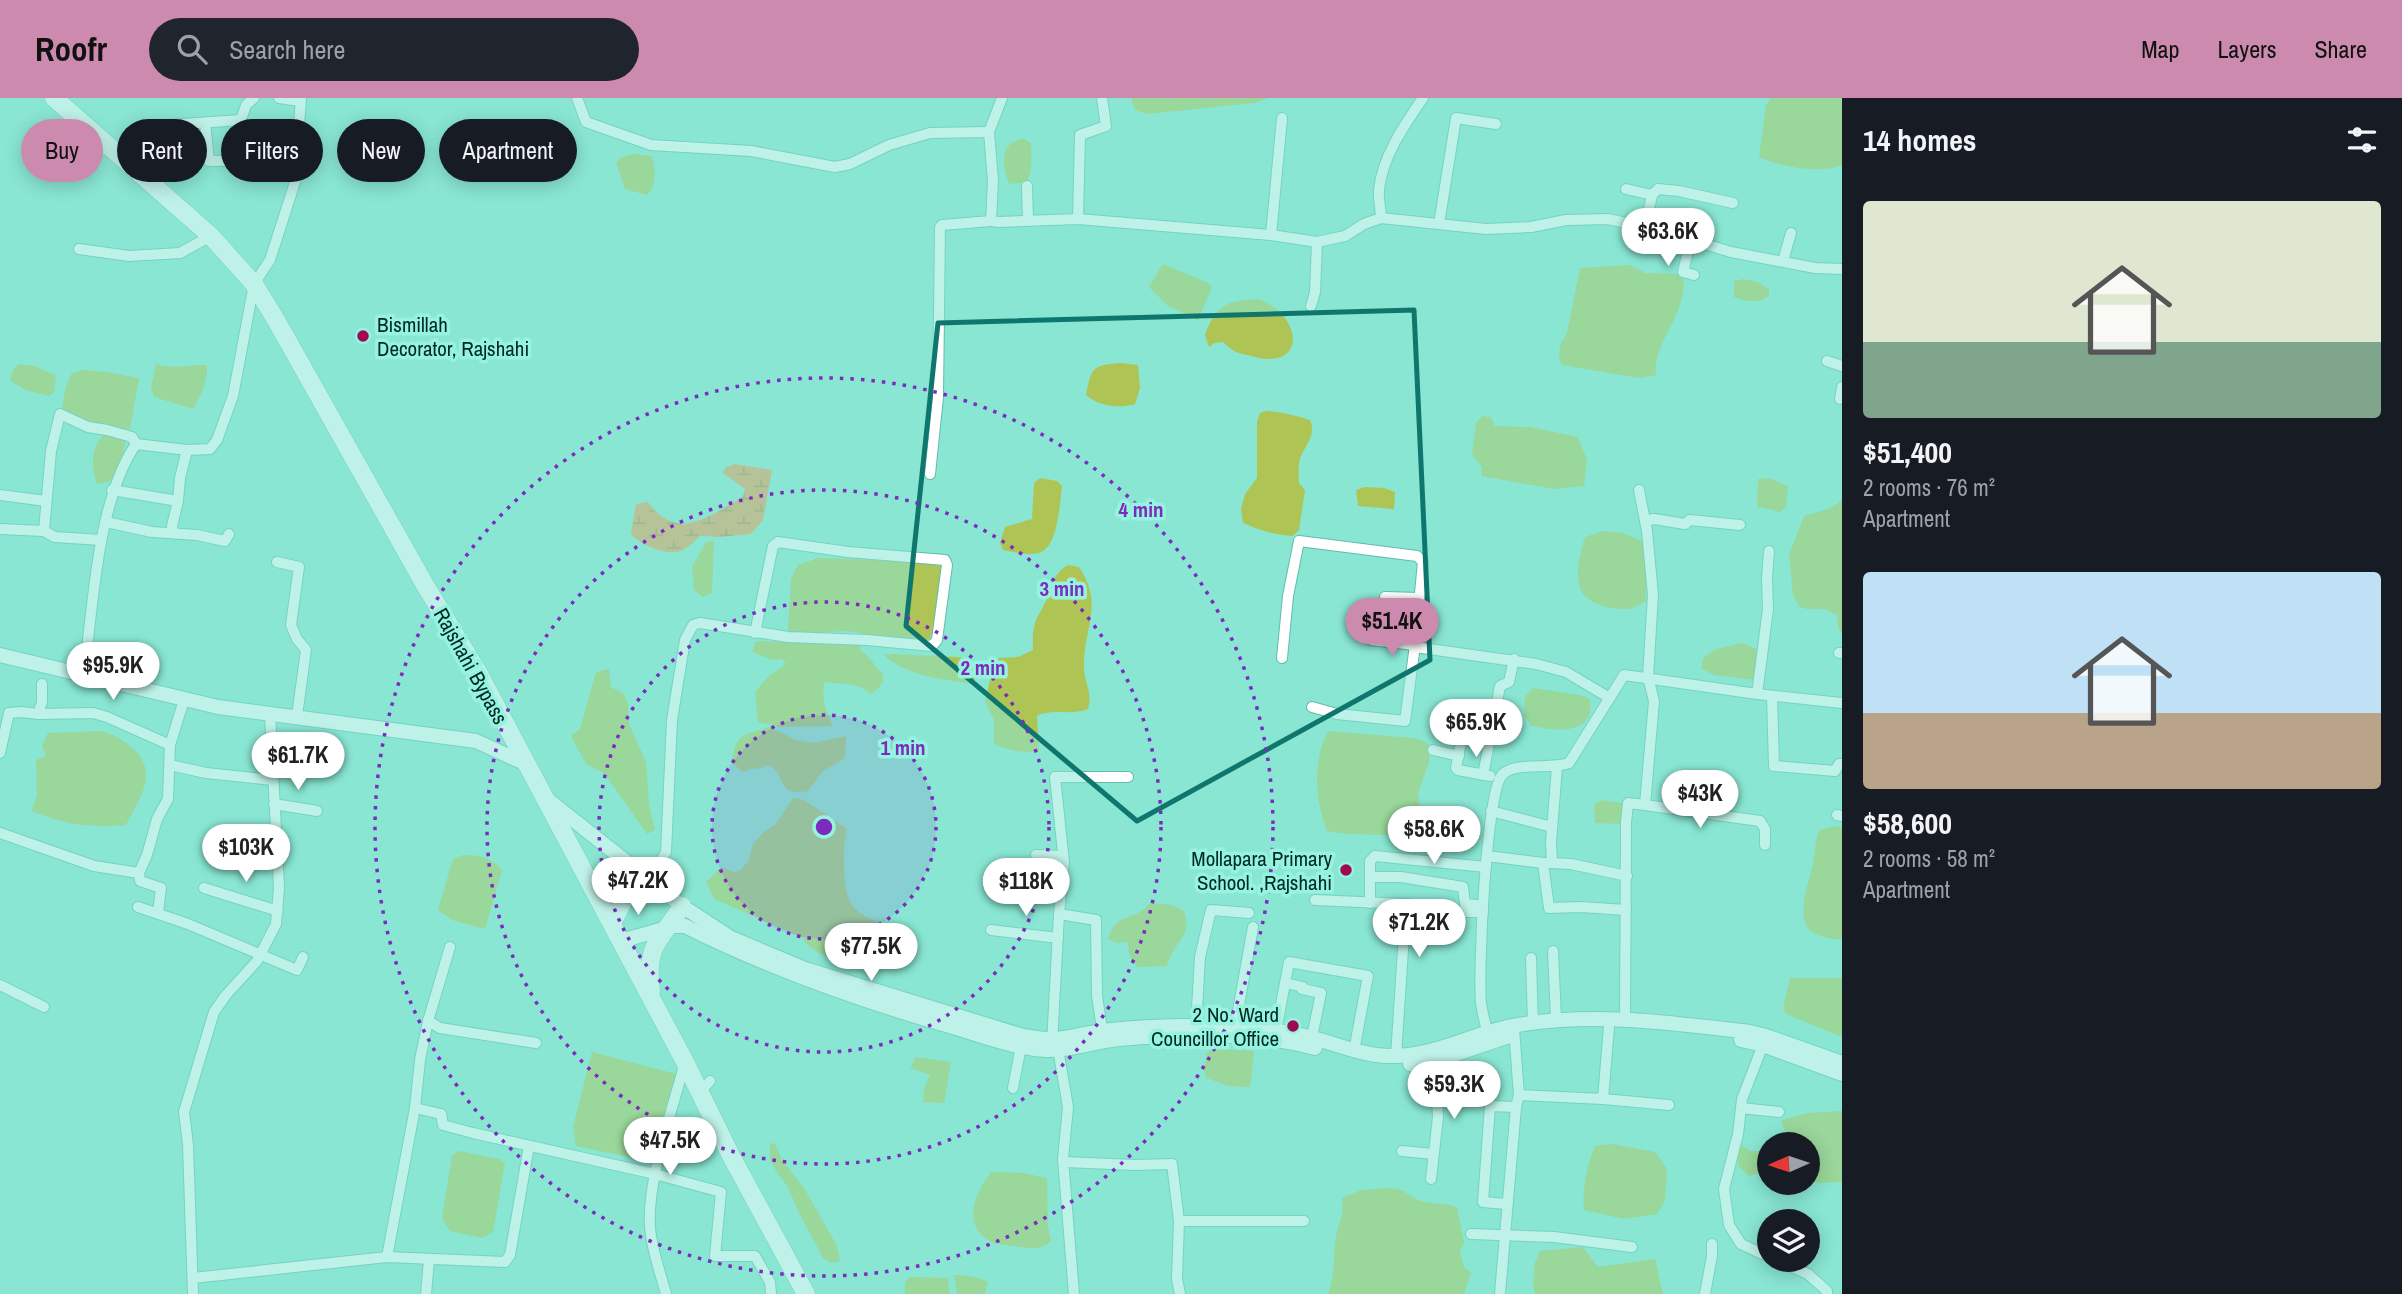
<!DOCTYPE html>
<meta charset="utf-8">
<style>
:root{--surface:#171b24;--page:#20242c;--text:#f1f3f6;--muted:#9ea1a6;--accent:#cc8bae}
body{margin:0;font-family:"Archivo Narrow",sans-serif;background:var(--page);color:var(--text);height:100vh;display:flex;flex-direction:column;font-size:26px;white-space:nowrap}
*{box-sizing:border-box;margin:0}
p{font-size:23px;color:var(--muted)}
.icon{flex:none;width:38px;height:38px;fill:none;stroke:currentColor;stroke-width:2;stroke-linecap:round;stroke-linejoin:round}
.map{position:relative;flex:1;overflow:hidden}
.panel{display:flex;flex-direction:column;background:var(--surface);width:560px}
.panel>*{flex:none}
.guide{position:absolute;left:21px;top:21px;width:665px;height:63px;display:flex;gap:14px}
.needle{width:46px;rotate:267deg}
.fabs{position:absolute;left:1757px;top:1034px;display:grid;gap:14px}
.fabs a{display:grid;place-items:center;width:63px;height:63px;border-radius:50%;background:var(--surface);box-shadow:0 4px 18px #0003;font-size:35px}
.price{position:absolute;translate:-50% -60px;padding:0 16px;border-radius:24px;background:#fff;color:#222;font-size:23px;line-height:46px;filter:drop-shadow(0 2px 4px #0008)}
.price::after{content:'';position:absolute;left:50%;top:42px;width:21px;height:16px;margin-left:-10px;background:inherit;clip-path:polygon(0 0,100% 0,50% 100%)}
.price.active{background:var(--accent);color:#111}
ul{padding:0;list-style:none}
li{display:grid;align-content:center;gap:14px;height:371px;padding:0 21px}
li span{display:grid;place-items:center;height:217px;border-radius:7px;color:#555}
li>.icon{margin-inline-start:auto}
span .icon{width:126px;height:126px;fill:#fffc;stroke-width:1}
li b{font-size:30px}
h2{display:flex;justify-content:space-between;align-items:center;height:84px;padding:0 21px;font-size:30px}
.tag{padding:0 24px;border-radius:32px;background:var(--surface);box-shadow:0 4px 18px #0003;font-size:24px;line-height:63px}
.tag.active{background:var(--accent);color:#111}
header{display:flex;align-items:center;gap:42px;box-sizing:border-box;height:98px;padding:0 35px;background:var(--accent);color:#111}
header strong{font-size:33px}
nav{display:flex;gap:38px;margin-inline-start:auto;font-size:24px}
.search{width:490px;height:63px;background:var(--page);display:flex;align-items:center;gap:18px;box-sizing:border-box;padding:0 24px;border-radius:38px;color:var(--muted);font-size:26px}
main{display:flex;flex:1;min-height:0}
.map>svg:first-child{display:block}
.wetland{fill:url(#wetland-marsh)}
.water{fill:#aec556}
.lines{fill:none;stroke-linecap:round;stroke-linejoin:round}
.minor-casing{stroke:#5fbdab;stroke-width:12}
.tertiary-casing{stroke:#5fbdab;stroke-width:16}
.trunk-casing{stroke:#5fbdab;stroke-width:19}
.minor{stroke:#fff;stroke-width:10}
.tertiary{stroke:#fff;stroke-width:14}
.trunk{stroke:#fff;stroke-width:18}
.marked{fill:none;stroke:#0f766e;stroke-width:5;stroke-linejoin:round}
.ring{fill:none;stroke:#7b2cbf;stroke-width:3.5;stroke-dasharray:3.5 7}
.poi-dot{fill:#9e0b55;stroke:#96f3e0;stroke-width:2.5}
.labels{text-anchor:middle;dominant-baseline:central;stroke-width:7;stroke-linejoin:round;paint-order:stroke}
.poi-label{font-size:21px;fill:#002a24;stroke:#96f3e0;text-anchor:end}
.street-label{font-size:21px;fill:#002a24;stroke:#96f3e0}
.centre{fill:#7b2cbf;stroke:#96f3e0;stroke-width:3.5}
.ring-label{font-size:21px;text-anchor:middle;font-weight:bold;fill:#7b2cbf;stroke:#96f3e0;stroke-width:7;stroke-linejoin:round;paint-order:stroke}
</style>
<header>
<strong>Roofr</strong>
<div class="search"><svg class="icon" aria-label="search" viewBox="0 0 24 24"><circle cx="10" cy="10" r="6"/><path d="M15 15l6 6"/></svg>Search here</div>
<nav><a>Map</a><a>Layers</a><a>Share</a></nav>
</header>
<main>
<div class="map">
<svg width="1842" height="1196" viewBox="0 0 1842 1196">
<defs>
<pattern id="wetland-marsh" width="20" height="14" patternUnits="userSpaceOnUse" patternTransform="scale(1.75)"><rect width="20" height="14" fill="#ed9a52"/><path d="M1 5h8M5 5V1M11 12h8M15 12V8" fill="none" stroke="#be7e44"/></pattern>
</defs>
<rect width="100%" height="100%" fill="#89e6d3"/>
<path class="wetland" d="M735,366L772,372L763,422L751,436L720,439L700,438C694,444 686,452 677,454C662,456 641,447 631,436L636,406L648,404C677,445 709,418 743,399L745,391L723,375L725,370Z"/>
<g class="water">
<path d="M1131,0H1269L1254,5L1147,16L1135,12Z"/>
<path d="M1771,0H1842V67C1819,76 1781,69 1759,59L1766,7Z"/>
<path d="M1024,41L1031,45C1031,59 1033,72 1027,84L1009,86C1002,67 999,43 1024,41Z"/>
<path d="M633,56L652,58C655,71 658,87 647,97L625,91L616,65L620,60Z"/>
<path d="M1163,166L1208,185L1212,189L1198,222L1168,208L1149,189Z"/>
<path d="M1630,167L1645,175L1682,176C1692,212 1652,242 1656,277L1639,280L1562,267L1559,260L1560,247L1567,235L1580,170Z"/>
<path d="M1744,181L1757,184L1769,191V197C1761,207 1745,203 1734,199V183Z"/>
<path d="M1259,201C1304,219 1307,274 1251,258C1235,254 1235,255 1223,244L1214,245L1209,249L1205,237C1217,205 1227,203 1259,201Z"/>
<path d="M1121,265L1138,267L1140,290L1135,306C1119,311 1099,308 1086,297C1091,269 1093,267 1121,265Z"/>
<path d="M19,266L35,268L56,278L54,294L49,298L25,292L10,282L13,272Z"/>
<path d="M156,266C173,272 190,266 207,267C208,282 201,298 193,311L154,299L151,290Z"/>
<path d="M83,272L106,274L139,280L130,331C107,328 79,327 62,310L66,288L72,275Z"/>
<path d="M1266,313C1277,313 1299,318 1310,322C1317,338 1305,346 1300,361C1298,368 1299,378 1299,385L1305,392L1299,432L1293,438C1275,437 1259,432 1243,425L1241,411L1245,396L1257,380V323L1260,315Z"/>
<path d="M1482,318L1491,319L1495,328L1530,329L1578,339L1587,362L1584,388L1555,391L1481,378L1482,369L1472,356L1476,325Z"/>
<path d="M105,336L126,342L122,360L112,383L97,386C91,369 90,348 105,336Z"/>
<path d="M1040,380L1057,383L1062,388C1060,403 1058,448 1041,454C1030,459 1015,454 1003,452L1000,445L1005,429L1032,421L1034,385Z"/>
<path d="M1768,380L1788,388L1786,409L1779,415L1774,412L1757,409L1758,381Z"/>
<path d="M1365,389L1384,390L1395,394L1394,411L1358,408L1356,392Z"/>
<path d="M1842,401V536L1838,529L1837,517L1825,511H1807L1800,509L1793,497L1789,457L1804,418C1818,413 1832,413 1842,401Z"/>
<path d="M1603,433L1623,435L1646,445V503C1640,506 1633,511 1626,511C1613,512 1588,506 1582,494C1574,478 1580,455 1585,439Z"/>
<path d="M714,443L712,495L703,499L694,492L692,469L706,444Z"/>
<path d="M818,460L913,463L942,468V502L930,541L886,539L847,533L791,536L788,531L791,481L798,467Z"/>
<path d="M1068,467L1079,469C1105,508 1083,529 1084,569C1084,585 1093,593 1088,611C1072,618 1053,610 1037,618L1039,652C1026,656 1006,653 994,645V622L985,603L993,569L999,560L1018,559L1033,552C1033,545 1032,537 1034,530C1035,521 1039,517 1043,509C1052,493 1050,477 1068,467Z"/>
<path d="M756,543L860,547L861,553C871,558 874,569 883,576V585L872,596C854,583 843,587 824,584C822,601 825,612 833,628L781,629L758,624L755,594L768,579L786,566L782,561L772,562L752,554Z"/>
<path d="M1742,545L1761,553L1754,582L1714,577L1701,570L1704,559L1717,551Z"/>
<path d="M894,556L957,559L969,561L978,570L974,584L972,586C942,581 906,578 884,557Z"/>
<path d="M609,571L611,589L624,596L628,607L629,626L646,664L649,706L655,732L647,736L604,675L586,666L571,638L580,631L596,574Z"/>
<path d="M1533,590L1585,598L1590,602C1596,638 1554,633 1532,628L1524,617L1525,599Z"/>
<path d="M769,629L796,642L813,645L846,638L845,660L823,673L808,693C775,699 788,676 768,667L760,671L755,670L742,674L732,664C736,634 743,638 769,629Z"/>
<path d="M103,633C125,642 151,656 145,686C142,699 132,715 126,727C90,730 65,727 32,713L37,696L36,662L46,658L42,648L48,635Z"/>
<path d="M1328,633L1414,640L1426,644L1430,650L1429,664L1418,695L1420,712L1412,734L1391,731L1387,737L1347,736L1327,733C1315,702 1312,663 1328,633Z"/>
<path d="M793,700L804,702L847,731C843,749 841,791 852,807C860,818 877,824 889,829L878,843L873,863L863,868C844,862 812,859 803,840L714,801L706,784L721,769L734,774L741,772L749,762L753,746L765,733L775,727Z"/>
<path d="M1602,702L1626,706L1623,726L1595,725L1594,706Z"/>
<path d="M1835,728L1842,730V841C1835,842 1828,840 1821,838C1789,829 1810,785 1813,764C1816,752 1814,743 1820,732Z"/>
<path d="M463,757C479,757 491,759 502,772L485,831L452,822L438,812L453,761Z"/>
<path d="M1150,805L1173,807L1184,813C1190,833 1184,836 1174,852C1170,857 1170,863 1166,868L1137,869L1129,856L1128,844L1117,845L1108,841C1116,813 1135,824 1150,805Z"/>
<path d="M1790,880H1842V939L1786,916L1783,911Z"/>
<path d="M1219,951L1254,953L1250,989L1228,988L1207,980L1204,973L1207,954Z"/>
<path d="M592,954L680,977L659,1059L648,1063L576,1048L573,1029Z"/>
<path d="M916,959L951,964L944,1005L923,1004L924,991L930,977L910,970Z"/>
<path d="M1842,1013V1084L1819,1085L1808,1082V1046H1786L1789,1045L1781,1022L1808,1015Z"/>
<path d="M770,1045L775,1046L782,1062L804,1090L837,1148L840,1163L832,1165L823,1160L798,1113L788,1089L776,1073L770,1060Z"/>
<path d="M1612,1046L1655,1054L1667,1071L1665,1102L1657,1116L1624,1121L1584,1112C1582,1091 1587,1068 1595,1048Z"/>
<path d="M1742,1047L1750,1053H1769V1076L1759,1075L1749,1078L1739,1069L1737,1056Z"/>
<path d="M458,1053L499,1061L505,1065L493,1134L482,1140L450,1133L442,1120L452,1058Z"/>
<path d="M991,1074L1022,1075L1047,1080L1048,1128L1051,1143C1041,1153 1028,1150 1015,1148C1007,1147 994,1147 988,1142C961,1124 976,1094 991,1074Z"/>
<path d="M1390,1090C1407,1092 1403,1094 1416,1101C1427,1107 1444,1104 1457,1109L1464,1145L1460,1152L1464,1169L1471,1175L1464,1196H1328C1335,1177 1333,1159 1336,1139C1339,1122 1344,1120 1342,1100L1361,1092Z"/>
<path d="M1583,1149L1598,1169L1655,1161L1663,1196H1535L1533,1187L1535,1164L1540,1153Z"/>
<path d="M954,1177C966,1177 977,1179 988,1184L985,1196H957Z"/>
<path d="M909,1179L948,1180L950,1196H905V1185Z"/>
</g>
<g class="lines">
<g class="minor-casing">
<g id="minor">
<path d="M279,0L300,3"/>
<path d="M577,0L586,24L651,47L751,53L835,69L850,66L889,47L930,35L989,34L993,83L991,123L999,124L1078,121L1271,137L1317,144L1345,138L1364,126L1381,120L1486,131L1531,129L1566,122L1608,121L1663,133L1731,154L1815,170L1842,171"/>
<path d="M205,25L209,63L297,62"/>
<path d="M989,34L1002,0"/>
<path d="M122,59L153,28L241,22L246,7L254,0"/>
<path d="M1027,88L1028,123"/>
<path d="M1626,91L1652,97L1645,131"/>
<path d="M1652,97L1658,91L1679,93L1733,105"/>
<path d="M1381,120C1381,111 1378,101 1379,92C1382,59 1405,26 1423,0"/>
<path d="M1078,121L1080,37L1106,28L1102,0"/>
<path d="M1439,126L1456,20L1496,26"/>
<path d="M1271,137L1282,20"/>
<path d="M1691,140L1683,174L1694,177"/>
<path d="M79,151L129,158L180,155L211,138"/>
<path d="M1783,163L1791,135"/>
<path d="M1311,208L1315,194L1317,144"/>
<path d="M1827,263L1842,268"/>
<path d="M1840,301L1842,289"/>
<path d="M930,376L938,299L940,129L942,127L991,123"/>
<path d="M112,392L178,403L180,380L187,352"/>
<path d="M0,397L46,403"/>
<path d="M1645,423L1654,421L1685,426L1690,422L1740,427"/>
<path d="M106,424L152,434L197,437L225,443L229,436"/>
<path d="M0,431L44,433L55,439L101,442"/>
<path d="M44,433L51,353L60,316L88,329L107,332L132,339L136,346"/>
<path d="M173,435L172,428L178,403"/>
<path d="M277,464L299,469L291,527L297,541L306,552L297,618"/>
<path d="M1385,499L1419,500"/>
<path d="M1371,542L1415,547"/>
<path d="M1415,549L1536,566L1566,574L1608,599"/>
<path d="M1839,555H1842"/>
<path d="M1282,560L1288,498L1299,443L1417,458L1423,464L1415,547L1405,623L1337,616L1312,609"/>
<path d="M84,576C93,508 97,403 136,346L187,352L210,351L217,342L233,298L254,186L270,162L295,84L301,0"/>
<path d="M42,586V604L38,616L93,615L107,619L170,647"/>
<path d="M1757,596L1768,511L1767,480L1769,453"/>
<path d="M1772,598L1774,668L1835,673L1839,666H1842"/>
<path d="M1463,634L1456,670L1458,672L1490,678"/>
<path d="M1443,639L1461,643"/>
<path d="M1433,652L1459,658"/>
<path d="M0,655L9,615L22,614L38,616"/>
<path d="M170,667L206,675L273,682"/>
<path d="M1557,669L1551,744L1552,765H1543L1549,810L1581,809L1626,812"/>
<path d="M1483,677L1500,588L1509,584L1514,561"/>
<path d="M274,706L317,713"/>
<path d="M1645,707L1760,723L1765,731V747"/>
<path d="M1491,713L1552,729"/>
<path d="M1837,717L1842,718"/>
<path d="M0,735L94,768L139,775L147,757L157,721L168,701L170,647L184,602"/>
<path d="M1036,757L1063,758"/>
<path d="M1487,758L1543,765"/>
<path d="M241,761L253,764L277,765"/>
<path d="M1552,765L1571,766L1627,778"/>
<path d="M139,775L140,783L161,790L158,815"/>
<path d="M1371,779H1401L1463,789L1465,806L1477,807"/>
<path d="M649,782L666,754L672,622L685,542L693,527L700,525L788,539L867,542L932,548L937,542L947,467L945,462L848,454L778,444L773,448L755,535"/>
<path d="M204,790L278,813"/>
<path d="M1315,802L1406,806"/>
<path d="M1370,805V763L1375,758L1486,769"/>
<path d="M138,809L188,826L297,872L303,859"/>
<path d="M991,832L1058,840"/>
<path d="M450,849L428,923L440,930L536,945"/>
<path d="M1553,853L1556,921"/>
<path d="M1531,860L1533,925"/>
<path d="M1286,885L1303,889L1302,891L1321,895L1312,939"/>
<path d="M0,887L44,909"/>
<path d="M1625,921L1626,725L1628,705L1645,707L1654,603L1648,579L1653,497L1647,433L1639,392"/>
<path d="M1196,928L1200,859L1211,812L1249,815"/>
<path d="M1235,929L1253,829"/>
<path d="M1103,938L1097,898L1096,822L1059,816L1064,764L1055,679H1128"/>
<path d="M1275,938L1289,864L1368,878L1354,953"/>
<path d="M1490,942C1486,931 1483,917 1481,905C1478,874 1486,696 1502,677C1515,663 1550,672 1569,665L1624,577L1757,596L1842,605"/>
<path d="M1052,946L1059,816"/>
<path d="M1763,947L1742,1001L1738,1036L1724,1091L1729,1127L1741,1146L1769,1159"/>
<path d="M1058,951L1068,1009L1063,1061L1074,1196"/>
<path d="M1396,958L1406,806L1454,814H1483"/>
<path d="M1013,990L1021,948"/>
<path d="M700,994L710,983"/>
<path d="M1519,997L1603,1001L1609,929"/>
<path d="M1603,1001L1669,1007"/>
<path d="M415,1010L441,1016L443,1027L473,1035L655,1076L721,1094L715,1158H755L770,1184L771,1196"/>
<path d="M1741,1010L1779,1014"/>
<path d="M1402,1053L1434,1056"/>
<path d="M1064,1064L1135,1067L1172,1066L1179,1123"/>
<path d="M1431,1081L1438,1019L1435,963"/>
<path d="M1506,1106L1483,1104L1490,1008L1516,1009"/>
<path d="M1471,1136L1554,1139L1632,1149"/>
<path d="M387,1159L415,1010L420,962L428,923"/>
<path d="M1776,1162L1808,1176L1827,1193V1196"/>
<path d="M193,1180L387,1159L505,1164L510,1157L529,1048"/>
<path d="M193,1196L188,1047L184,1014L214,914L226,897L257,863L276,826L279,790L270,615"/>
<path d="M426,1196L429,1162"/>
<path d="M666,1196C661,1177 654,1158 651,1138C643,1092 673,1011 685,964"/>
<path d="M1180,1196L1177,1181L1179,1123H1304"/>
<path d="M1500,1196L1516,1009L1519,997L1514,931"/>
<path d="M1705,1196L1712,1158V1146"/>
</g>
</g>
<g class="tertiary-casing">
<g id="tertiary">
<path d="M0,557L218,609L476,643L524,665"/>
<path d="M547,701L682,808L731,840L805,871L1023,938C1033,939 1044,942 1054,941C1070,940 1086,935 1102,933C1145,928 1190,927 1234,929C1260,931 1287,933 1313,940C1340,947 1366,959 1395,958C1438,957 1476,934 1518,927C1595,914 1672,925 1750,934L1766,938L1842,965"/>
<path d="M621,843L674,828H685C771,871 861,903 953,929C983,938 1014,950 1046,952C1070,953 1095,943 1119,941C1178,936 1258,934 1315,950"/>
<path d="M1741,942L1763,947L1842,976"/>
<path d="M1410,966L1435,963L1512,937"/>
</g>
</g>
<g class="trunk-casing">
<g id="trunk">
<path d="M54,0L211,138L254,186L276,222L425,487L479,576L685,964L730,1056L806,1196"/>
<path d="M612,825L631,789L649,782"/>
<path d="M651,893C645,845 660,844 682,808"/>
</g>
</g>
<use href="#minor" class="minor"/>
<use href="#tertiary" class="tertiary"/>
<use href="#trunk" class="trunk"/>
</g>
<path d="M0 0H1842V1196H0ZM1414,212L1430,562L1137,723L906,528L938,225Z" fill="#89e6d3" fill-opacity=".55" fill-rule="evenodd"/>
<path class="marked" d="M1414,212L1430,562L1137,723L906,528L938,225Z"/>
<circle cx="824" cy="729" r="112" fill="#7b2cbf" fill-opacity=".12"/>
<g class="ring">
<circle cx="824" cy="729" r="112"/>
<circle cx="824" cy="729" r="225"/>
<circle cx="824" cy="729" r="337"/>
<circle cx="824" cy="729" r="449"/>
</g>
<g class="poi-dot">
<circle cx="363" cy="238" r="7"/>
<circle cx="1346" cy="772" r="7"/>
<circle cx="1293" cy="928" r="7"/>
</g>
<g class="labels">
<g class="poi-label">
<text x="377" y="226" text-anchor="start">Bismillah<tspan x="377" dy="24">Decorator, Rajshahi</tspan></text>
<text x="1332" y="760">Mollapara Primary<tspan x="1332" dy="24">School. ,Rajshahi</tspan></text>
<text x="1279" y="916">2 No. Ward<tspan x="1279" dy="24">Councillor Office</tspan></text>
</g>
<g class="street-label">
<text transform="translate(471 568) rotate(61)">Rajshahi Bypass</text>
</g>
</g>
<circle cx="824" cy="729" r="10" class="centre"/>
<g class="ring-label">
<text x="1141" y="419">4 min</text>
<text x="1062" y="498">3 min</text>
<text x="983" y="577">2 min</text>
<text x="903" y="657">1 min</text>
</g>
</svg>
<div class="fabs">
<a><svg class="needle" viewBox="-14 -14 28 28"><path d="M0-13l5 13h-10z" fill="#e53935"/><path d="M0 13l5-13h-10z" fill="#9ea1a6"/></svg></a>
<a><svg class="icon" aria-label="layers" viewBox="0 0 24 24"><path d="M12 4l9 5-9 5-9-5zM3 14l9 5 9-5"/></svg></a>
</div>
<b class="price" style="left:1668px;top:170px">$63.6K</b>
<b class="price active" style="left:1392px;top:560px">$51.4K</b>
<b class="price" style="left:113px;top:604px">$95.9K</b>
<b class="price" style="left:1476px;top:661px">$65.9K</b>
<b class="price" style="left:298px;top:694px">$61.7K</b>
<b class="price" style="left:1700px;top:732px">$43K</b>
<b class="price" style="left:1434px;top:768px">$58.6K</b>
<b class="price" style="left:246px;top:786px">$103K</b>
<b class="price" style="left:638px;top:819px">$47.2K</b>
<b class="price" style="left:1026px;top:820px">$118K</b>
<b class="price" style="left:1419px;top:861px">$71.2K</b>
<b class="price" style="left:871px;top:885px">$77.5K</b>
<b class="price" style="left:1454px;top:1023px">$59.3K</b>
<b class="price" style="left:670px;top:1079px">$47.5K</b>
<div class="guide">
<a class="tag active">Buy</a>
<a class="tag">Rent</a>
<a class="tag">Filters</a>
<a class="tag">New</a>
<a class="tag">Apartment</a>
</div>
</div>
<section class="panel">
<h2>14 homes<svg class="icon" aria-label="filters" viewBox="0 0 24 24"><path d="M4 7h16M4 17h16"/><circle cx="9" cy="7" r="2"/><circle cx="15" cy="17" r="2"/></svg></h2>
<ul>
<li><span style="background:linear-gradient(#dfe7d0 65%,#7fa58c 0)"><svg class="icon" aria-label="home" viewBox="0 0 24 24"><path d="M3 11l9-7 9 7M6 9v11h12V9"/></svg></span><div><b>$51,400</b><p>2 rooms · 76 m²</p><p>Apartment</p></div></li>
<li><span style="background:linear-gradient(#bfe0f5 65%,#b9a48a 0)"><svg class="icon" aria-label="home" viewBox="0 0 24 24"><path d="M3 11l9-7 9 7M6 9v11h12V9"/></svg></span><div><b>$58,600</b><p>2 rooms · 58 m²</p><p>Apartment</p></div></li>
</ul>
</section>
</main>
